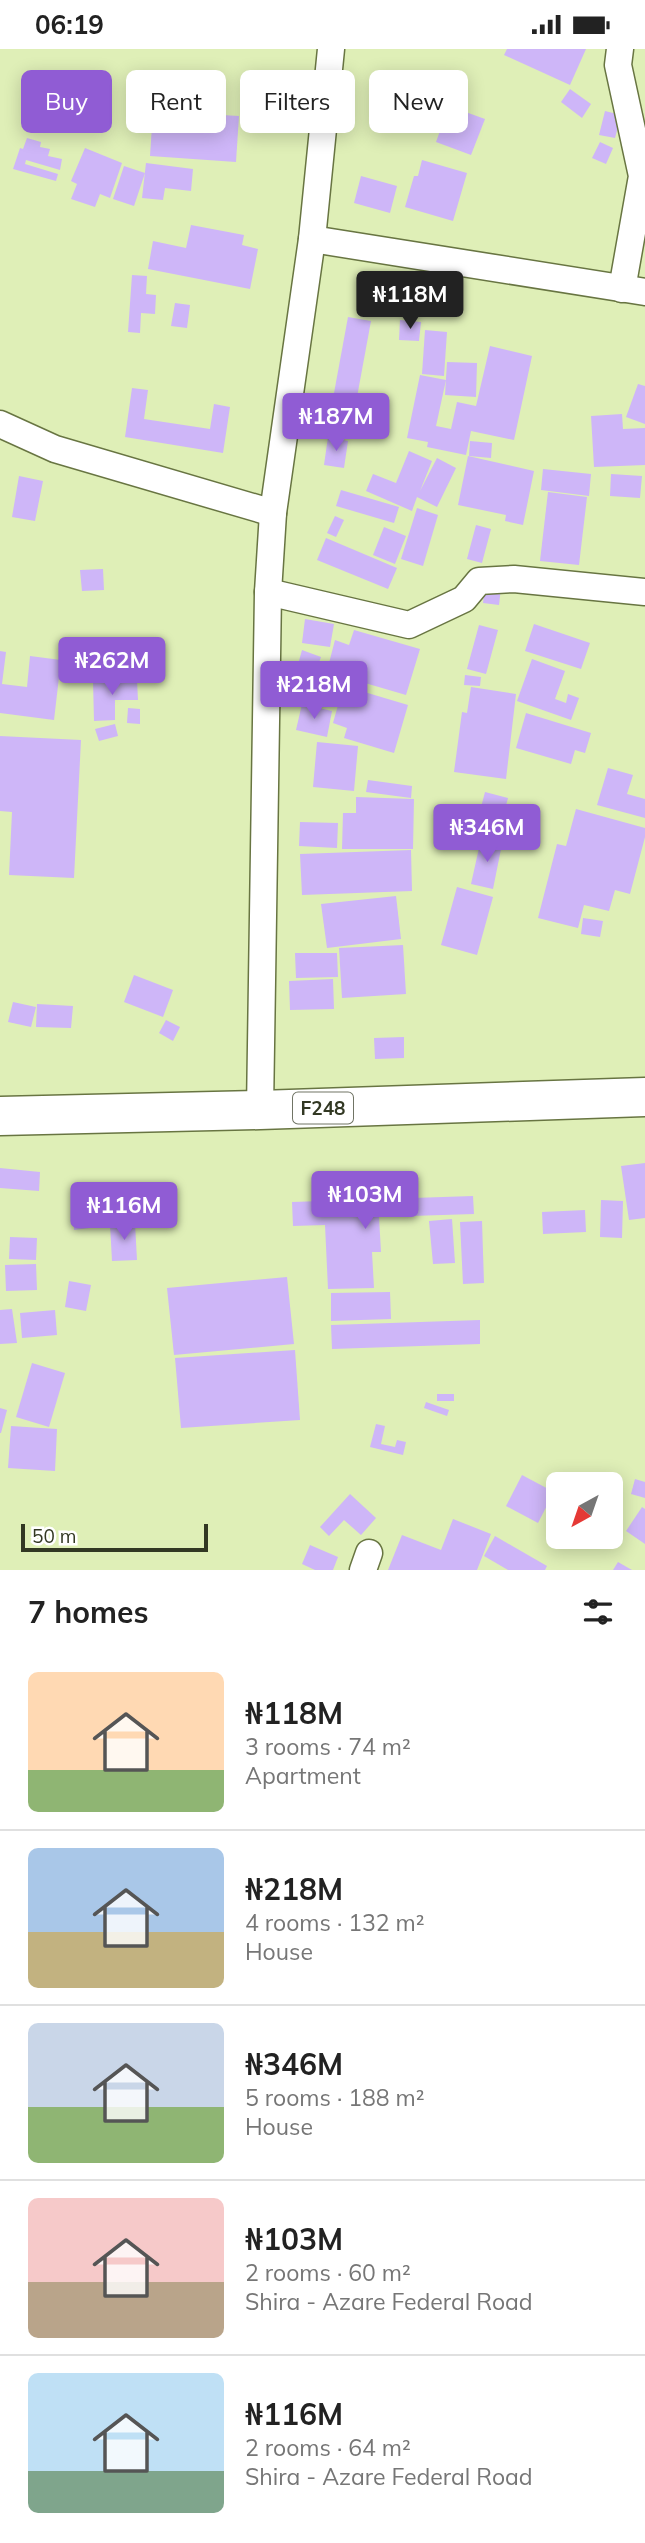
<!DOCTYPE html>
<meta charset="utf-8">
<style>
:root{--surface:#fff;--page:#f2f2f2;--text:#222;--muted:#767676;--line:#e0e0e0;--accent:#905cd4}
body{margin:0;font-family:Mulish,sans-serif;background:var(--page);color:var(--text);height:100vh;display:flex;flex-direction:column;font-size:26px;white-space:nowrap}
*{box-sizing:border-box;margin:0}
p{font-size:23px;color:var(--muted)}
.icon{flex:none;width:38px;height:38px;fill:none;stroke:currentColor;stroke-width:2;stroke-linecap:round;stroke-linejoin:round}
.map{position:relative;height:1521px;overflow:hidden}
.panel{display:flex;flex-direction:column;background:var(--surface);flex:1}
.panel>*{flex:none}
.banner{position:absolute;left:21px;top:21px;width:604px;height:63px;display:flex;gap:14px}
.needle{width:46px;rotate:220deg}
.controls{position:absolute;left:546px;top:1423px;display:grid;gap:14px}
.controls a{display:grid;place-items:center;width:77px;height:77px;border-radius:10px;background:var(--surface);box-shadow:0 4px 18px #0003;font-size:35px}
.scale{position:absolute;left:21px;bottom:18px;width:187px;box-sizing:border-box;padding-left:7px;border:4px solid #323823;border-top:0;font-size:19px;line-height:24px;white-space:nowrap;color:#323823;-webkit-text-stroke:5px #fff;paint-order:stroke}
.price{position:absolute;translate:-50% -60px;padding:0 16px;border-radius:7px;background:var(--accent);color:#fff;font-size:23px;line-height:46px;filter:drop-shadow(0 2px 4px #0008)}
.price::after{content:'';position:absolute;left:50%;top:42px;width:21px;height:16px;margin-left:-10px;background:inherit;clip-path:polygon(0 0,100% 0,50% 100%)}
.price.on{background:#222;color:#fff}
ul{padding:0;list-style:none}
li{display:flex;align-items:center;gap:21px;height:175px;padding:0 28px}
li+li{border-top:2px solid var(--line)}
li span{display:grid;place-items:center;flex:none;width:196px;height:140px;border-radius:10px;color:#555}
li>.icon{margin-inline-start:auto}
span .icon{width:84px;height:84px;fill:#fffc;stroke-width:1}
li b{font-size:30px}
h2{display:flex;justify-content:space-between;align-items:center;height:84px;padding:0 28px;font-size:30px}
.tag{padding:0 24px;border-radius:10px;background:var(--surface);box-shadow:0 4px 18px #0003;font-size:24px;line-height:63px}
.tag.on{background:var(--accent);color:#fff}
.status{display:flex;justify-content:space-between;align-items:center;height:49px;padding:0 35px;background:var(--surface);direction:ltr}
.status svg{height:19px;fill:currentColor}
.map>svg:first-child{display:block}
.building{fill:#ceb6f8}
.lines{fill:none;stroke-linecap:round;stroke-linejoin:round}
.minor-casing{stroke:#687542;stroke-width:29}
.primary-casing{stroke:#687542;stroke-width:41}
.minor{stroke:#fff;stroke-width:26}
.primary{stroke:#fff;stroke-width:38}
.labels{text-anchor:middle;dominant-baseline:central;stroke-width:7;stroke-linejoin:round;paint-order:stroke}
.shield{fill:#fff;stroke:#707465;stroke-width:2}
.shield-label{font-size:19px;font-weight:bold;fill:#323823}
</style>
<div class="status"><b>06:19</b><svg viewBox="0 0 49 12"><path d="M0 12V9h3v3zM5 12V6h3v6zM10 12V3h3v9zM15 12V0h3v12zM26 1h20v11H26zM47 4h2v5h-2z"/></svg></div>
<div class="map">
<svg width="645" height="1521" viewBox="0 0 645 1521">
<rect width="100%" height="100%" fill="#dfefb7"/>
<g class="building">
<path d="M507,0H586L570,36L504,6Z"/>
<path d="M383,38L401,45L390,75L372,69Z"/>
<path d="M570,40L591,55L582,69L561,53Z"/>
<path d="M449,57L485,70L471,106L436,93Z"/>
<path d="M153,62L239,67L236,113L150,107Z"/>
<path d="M605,62L621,66L615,89L599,86Z"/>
<path d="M27,89L41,93L40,98L50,100L48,107L62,110L60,121L26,111L25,115L58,125L56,132L13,120L20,99L23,100Z"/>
<path d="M600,93L613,99L606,115L592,109Z"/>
<path d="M85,99L122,114L110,149L100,145L95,158L71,150L77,135L71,132Z"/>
<path d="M422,111L467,124L453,172L405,158L414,127H418Z"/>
<path d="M146,114L193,120L191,142L165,139L163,151L142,149Z"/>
<path d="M124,117L145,124L134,157L113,150Z"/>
<path d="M361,127L397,137L390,164L354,154Z"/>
<path d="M191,176L244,186L242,196L258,200L250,240L148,220L153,192L186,199Z"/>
<path d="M132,226L147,227L146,245L156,246L155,265L141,264L140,284L128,283Z"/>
<path d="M175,254L190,256L187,279L171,277Z"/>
<path d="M348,268L371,272L350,386L327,382Z"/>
<path d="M400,271L421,273L419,292L399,291Z"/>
<path d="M425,281L447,283L444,327L422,325Z"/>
<path d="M490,297L532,307L514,391L471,382L466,406L427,398L428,393L407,389L420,326L446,331L436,377L451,380L457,353L476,357Z"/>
<path d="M447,313L477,314L476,348L445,346Z"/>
<path d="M638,335L645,337V375L626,368Z"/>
<path d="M132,339L148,341L144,370L210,380L214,355L230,358L223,404L125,388Z"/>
<path d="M622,365L623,380L645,379V416L594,418L591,367Z"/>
<path d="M328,388L348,392L344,419L324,416Z"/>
<path d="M470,392L492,394L491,409L469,407Z"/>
<path d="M409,402L432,412L420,442L437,409L456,419L437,458L417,448L412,462L366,442L373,425L396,434Z"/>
<path d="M468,407L534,422L523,476L505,472L506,466L458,456Z"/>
<path d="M543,420L591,425L589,447L541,441Z"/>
<path d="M611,425L642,427L640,449L610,447Z"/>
<path d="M19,427L43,432L35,472L12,468Z"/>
<path d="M341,441L399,458L394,474L336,457Z"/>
<path d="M548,443L587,448L579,516L540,512Z"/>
<path d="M417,459L438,466L423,517L401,510Z"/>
<path d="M335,467L344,471L336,488L327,484Z"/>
<path d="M476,476L491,480L482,514L467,510Z"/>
<path d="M384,478L406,487L395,515L373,506Z"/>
<path d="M326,489L397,519L388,540L317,511Z"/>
<path d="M103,520L104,541L82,542L80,521Z"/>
<path d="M485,537L501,539L499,556L483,554Z"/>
<path d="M305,570L334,575L330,598L302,594Z"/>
<path d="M534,575L590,594L581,620L525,602Z"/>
<path d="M479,576L498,581L486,625L467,620Z"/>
<path d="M354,581L420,600L406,646L341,627L344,618L329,614L335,591L349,596Z"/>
<path d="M302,601L321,608L315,625L297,619Z"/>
<path d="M0,602L6,603L2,635L27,638L30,607L61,611L54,671L0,664Z"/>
<path d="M532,610L565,622L555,650L566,654L568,645L579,649L571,671L517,652Z"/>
<path d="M465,626L481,628L480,637L464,636Z"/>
<path d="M137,631L138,651H115V671L94,672L93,632Z"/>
<path d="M471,638L516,645L506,730L454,723L462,663L467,664Z"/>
<path d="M351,639L408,656L394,704L344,689L347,679L333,674L340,649L347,651Z"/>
<path d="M302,655L332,662L327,688L296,681Z"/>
<path d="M128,659L140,660V675L127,674Z"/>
<path d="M526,664L591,684L585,704L575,701L571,715L516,699Z"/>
<path d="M115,675L118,687L99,692L95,680Z"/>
<path d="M0,687L81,691L74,829L9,826L12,763L0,762Z"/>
<path d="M317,693L358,697L354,742L313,738Z"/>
<path d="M608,719L633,726L627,745L645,750V769L597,756Z"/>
<path d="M368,731L412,737L411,749L366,743Z"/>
<path d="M485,743L508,749L497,791L474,785Z"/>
<path d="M356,748L414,750L413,800H342L343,764H356Z"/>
<path d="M576,760L645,779V788L630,845L615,841L609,862L584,856L578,879L538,869L557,795L566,797Z"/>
<path d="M300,773L338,774L337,799L299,797Z"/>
<path d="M481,790L502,795L493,840L471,835Z"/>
<path d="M411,801L412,842L302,846L300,805Z"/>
<path d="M457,838L493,848L477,906L441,896Z"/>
<path d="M396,847L401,890L327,899L321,855Z"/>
<path d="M583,869L603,872L600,888L581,885Z"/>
<path d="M403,896L406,945L342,949L339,899Z"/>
<path d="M295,904H337L338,928L296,929Z"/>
<path d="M134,926L173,941L163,968L124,953Z"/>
<path d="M333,930L334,960L290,961L289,932Z"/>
<path d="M13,953L36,958L31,978L8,973Z"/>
<path d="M37,955L73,957L71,979L36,978Z"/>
<path d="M166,971L180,978L173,992L159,984Z"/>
<path d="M404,988V1009L375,1010L374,989Z"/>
<path d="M645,1114V1169L629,1171L621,1117Z"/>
<path d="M0,1119L40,1123L39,1142L0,1139Z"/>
<path d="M473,1147L474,1165L379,1168L381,1203H372L374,1239L328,1240L325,1176L293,1177L292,1153Z"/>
<path d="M601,1151L623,1152L622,1189L600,1188Z"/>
<path d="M88,1154L90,1179L74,1181L72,1155Z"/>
<path d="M585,1161L586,1183L543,1185L542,1163Z"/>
<path d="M452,1170L455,1214L433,1215L429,1172Z"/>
<path d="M482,1172L484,1234L463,1235L460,1173Z"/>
<path d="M135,1174L137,1211L112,1212L110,1175Z"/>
<path d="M10,1188L37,1189L36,1211L9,1210Z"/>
<path d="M36,1215L37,1241L6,1242L5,1216Z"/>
<path d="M287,1228L294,1295L174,1306L167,1239Z"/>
<path d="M69,1232L91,1236L86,1262L65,1258Z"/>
<path d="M390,1243L391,1270L331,1272V1244Z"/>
<path d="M12,1260L17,1294L0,1295V1261Z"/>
<path d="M55,1261L57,1286L22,1289L20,1264Z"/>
<path d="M480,1271V1295L332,1300L331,1276Z"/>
<path d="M295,1301L300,1371L181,1379L175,1309Z"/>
<path d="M32,1314L65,1324L49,1378L16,1368Z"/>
<rect x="437" y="1345" width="17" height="7"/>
<path d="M426,1353L449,1361L447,1367L424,1359Z"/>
<path d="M0,1359L7,1361L1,1384H0Z"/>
<path d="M376,1375L385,1377L381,1395L395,1398L397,1391L406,1393L403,1406L370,1398Z"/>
<path d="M11,1377L57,1380L55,1422L8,1419Z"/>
<path d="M522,1426L554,1443L538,1474L506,1457Z"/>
<path d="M635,1430L645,1433V1449L631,1445Z"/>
<path d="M350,1445L376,1469L361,1486L344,1471L329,1487L320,1478Z"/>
<path d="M642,1458L645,1460V1495L626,1482Z"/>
<path d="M453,1470L491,1485L477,1521H388L402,1486L441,1501Z"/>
<path d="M495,1487L547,1517L545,1521H508L484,1507Z"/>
<path d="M310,1496L338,1508L333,1521H315L302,1515Z"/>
<path d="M618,1513L632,1521H613Z"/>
</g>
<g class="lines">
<g class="minor-casing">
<g id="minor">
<path d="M620,0L618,16L642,127L622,240"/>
<path d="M312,190L645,243"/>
<path d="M0,375L55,400L273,464"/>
<path d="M268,543L409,576L464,550L479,532L514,530L645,543"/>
<path d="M260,1061L268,543L273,464L312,190L331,0"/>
<path d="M363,1521L369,1504"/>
</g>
</g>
<g class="primary-casing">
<path id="primary" d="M0,1067L260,1061L645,1048"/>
</g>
<use href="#minor" class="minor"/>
<use href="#primary" class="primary"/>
</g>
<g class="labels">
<rect class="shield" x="293" y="1043.5" width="60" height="31" rx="5"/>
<g class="shield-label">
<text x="323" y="1059">F248</text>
</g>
</g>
</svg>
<div class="controls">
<a><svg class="needle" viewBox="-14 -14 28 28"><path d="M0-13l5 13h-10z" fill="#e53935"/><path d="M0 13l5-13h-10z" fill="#767676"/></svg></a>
</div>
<div class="scale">50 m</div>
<b class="price on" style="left:410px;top:282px">₦118M</b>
<b class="price" style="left:336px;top:404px">₦187M</b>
<b class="price" style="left:112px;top:648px">₦262M</b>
<b class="price" style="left:314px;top:672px">₦218M</b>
<b class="price" style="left:487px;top:815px">₦346M</b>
<b class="price" style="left:365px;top:1182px">₦103M</b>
<b class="price" style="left:124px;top:1193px">₦116M</b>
<div class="banner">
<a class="tag on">Buy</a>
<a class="tag">Rent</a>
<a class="tag">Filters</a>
<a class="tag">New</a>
</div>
</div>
<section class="panel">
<h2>7 homes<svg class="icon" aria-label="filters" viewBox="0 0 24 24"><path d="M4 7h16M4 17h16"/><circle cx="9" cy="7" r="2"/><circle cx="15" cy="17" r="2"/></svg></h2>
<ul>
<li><span style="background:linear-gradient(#ffd9b3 70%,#8fb573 0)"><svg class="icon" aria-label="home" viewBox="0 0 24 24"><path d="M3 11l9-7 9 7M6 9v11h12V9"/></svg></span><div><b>₦118M</b><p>3 rooms · 74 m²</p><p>Apartment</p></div></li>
<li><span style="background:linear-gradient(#a9c7e8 60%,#c2b280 0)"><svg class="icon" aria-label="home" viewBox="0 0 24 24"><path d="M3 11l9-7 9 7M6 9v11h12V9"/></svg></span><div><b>₦218M</b><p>4 rooms · 132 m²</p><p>House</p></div></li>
<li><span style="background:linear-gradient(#c9d6e8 60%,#8fb573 0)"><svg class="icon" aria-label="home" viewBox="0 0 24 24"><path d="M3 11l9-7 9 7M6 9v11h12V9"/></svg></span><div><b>₦346M</b><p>5 rooms · 188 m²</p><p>House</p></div></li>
<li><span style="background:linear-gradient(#f6c9c9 60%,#b9a48a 0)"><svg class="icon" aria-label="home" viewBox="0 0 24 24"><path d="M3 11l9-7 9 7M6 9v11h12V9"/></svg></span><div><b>₦103M</b><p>2 rooms · 60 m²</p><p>Shira - Azare Federal Road</p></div></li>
<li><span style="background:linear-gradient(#bfe0f5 70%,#7fa58c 0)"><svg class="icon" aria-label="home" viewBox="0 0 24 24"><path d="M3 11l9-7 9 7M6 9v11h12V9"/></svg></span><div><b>₦116M</b><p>2 rooms · 64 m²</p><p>Shira - Azare Federal Road</p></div></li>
</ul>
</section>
